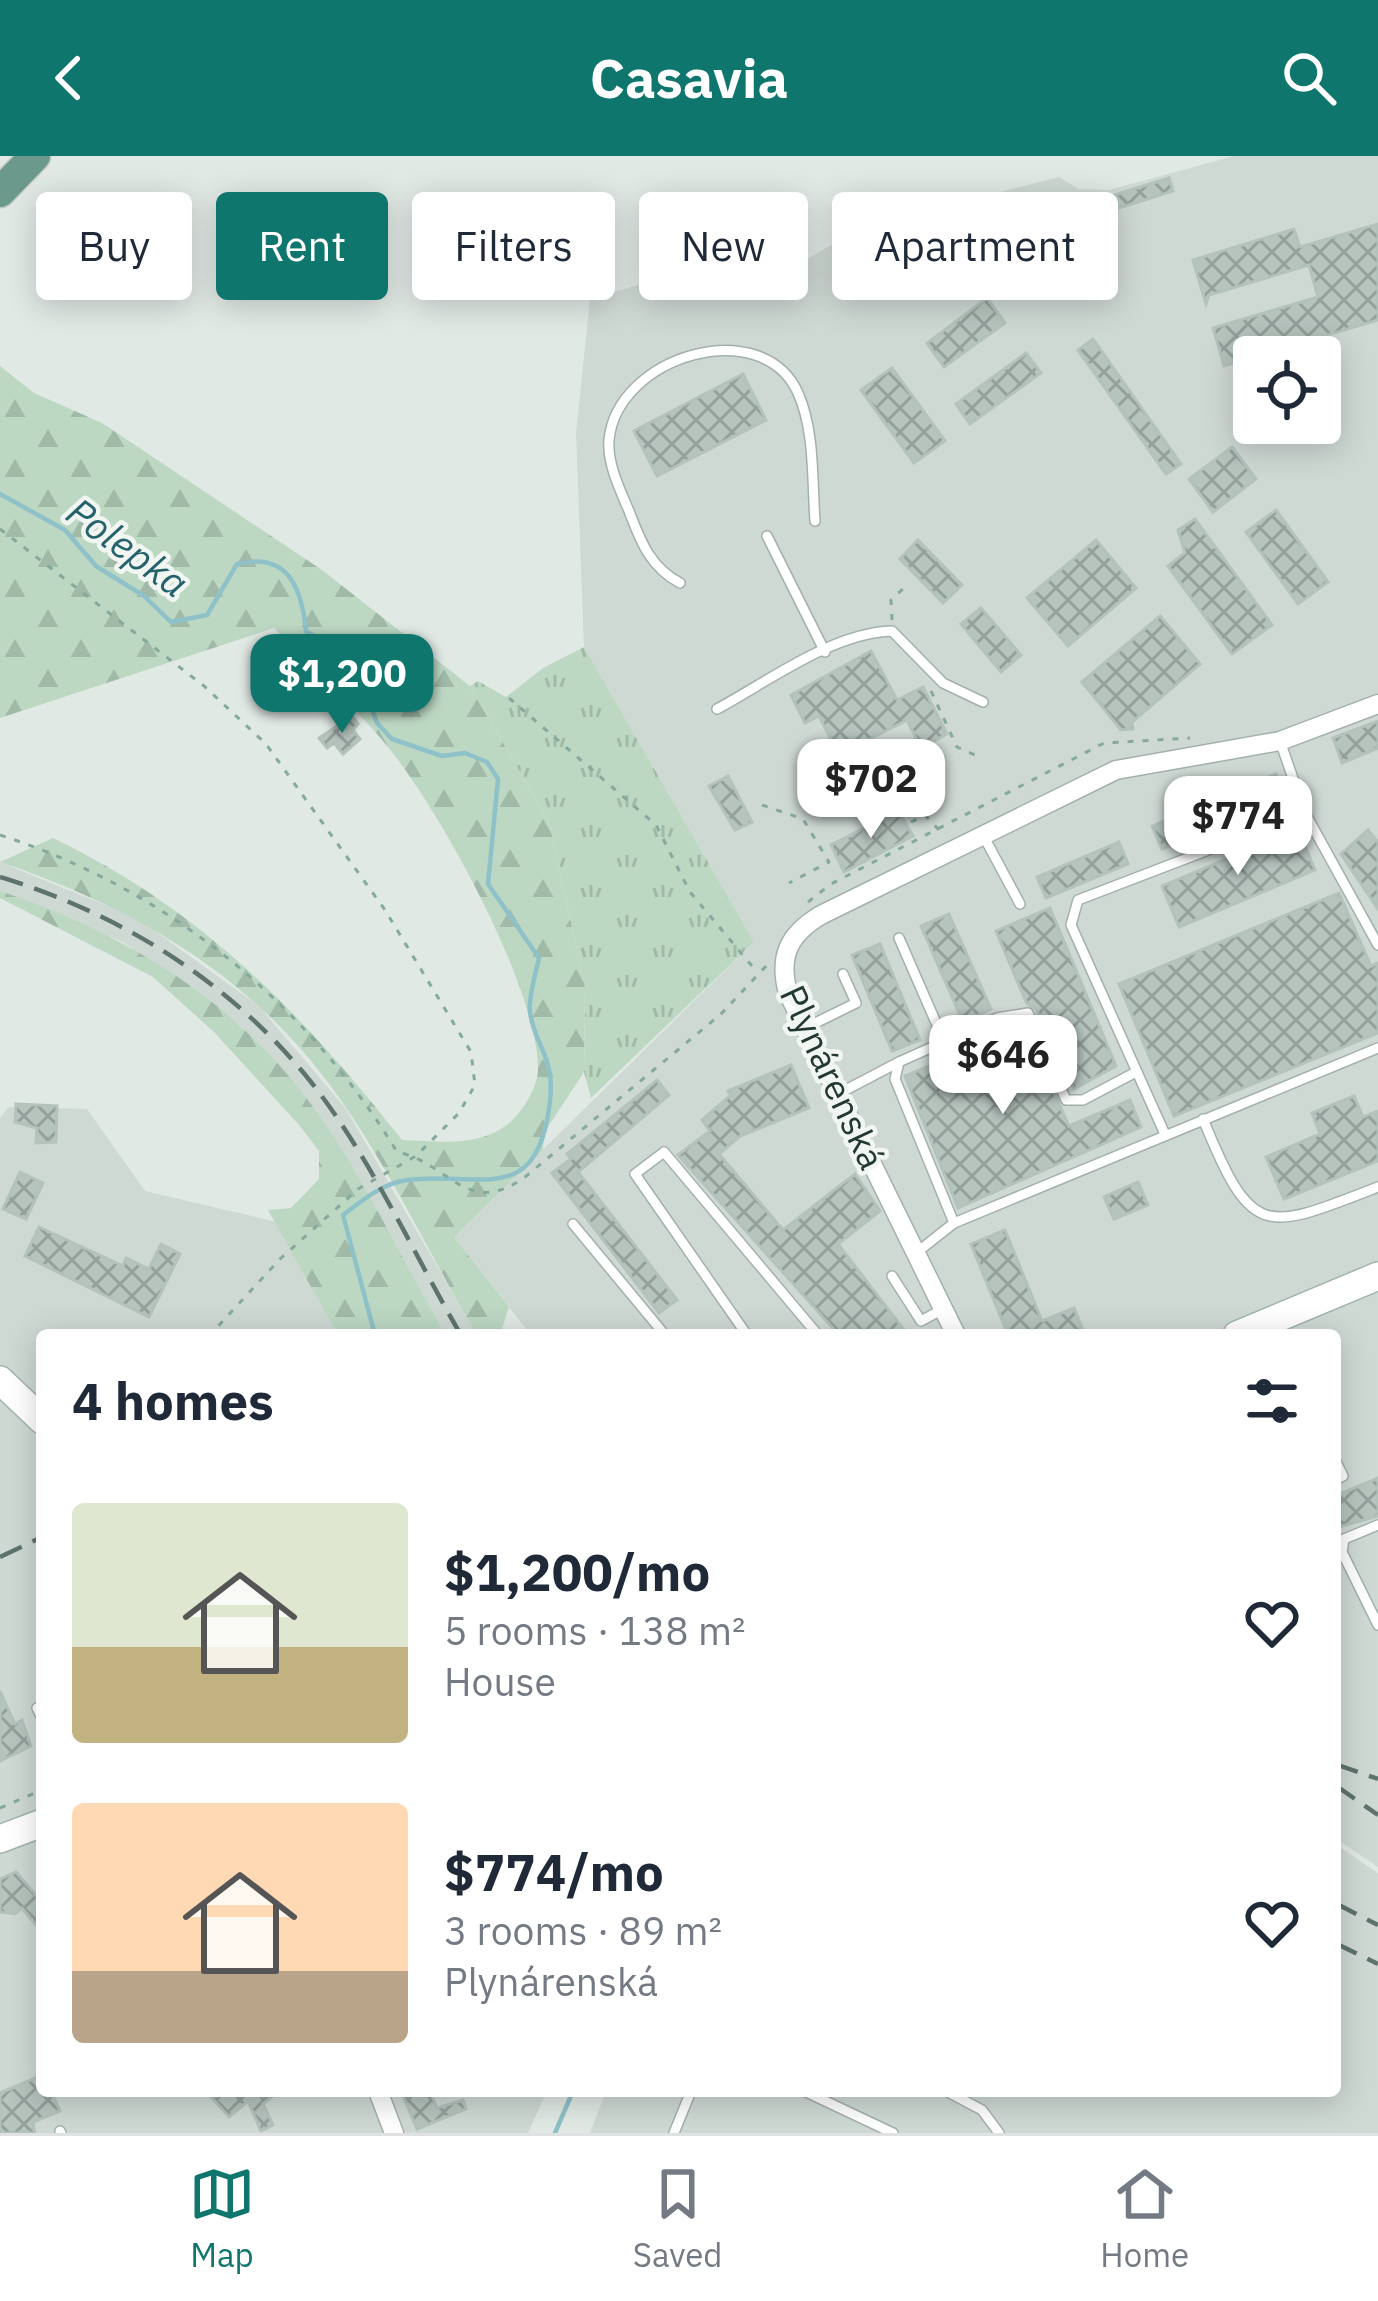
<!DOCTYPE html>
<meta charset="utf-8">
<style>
:root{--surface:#fff;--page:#f6f6f7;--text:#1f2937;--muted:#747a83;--line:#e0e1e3;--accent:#0f766e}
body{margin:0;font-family:"IBM Plex Sans",sans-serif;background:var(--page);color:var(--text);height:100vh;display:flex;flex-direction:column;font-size:45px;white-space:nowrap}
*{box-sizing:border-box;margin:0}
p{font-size:39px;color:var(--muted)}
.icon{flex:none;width:66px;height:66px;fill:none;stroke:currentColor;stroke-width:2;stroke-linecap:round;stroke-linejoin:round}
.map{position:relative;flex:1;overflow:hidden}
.details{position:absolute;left:36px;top:1173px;width:1305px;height:768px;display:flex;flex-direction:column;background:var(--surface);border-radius:12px;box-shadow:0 6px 30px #0003}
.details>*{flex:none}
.hud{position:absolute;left:36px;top:36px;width:1308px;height:108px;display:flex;gap:24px}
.buttons{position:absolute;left:1233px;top:180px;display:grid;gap:24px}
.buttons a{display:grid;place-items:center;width:108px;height:108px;border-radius:12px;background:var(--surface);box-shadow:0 6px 30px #0003;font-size:60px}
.price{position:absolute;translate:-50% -102px;padding:0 27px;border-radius:24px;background:#fff;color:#222;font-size:39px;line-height:78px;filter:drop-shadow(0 3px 6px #0008)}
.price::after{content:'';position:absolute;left:50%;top:72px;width:36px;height:27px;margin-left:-18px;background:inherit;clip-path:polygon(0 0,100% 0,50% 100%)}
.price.active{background:var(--accent);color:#fff}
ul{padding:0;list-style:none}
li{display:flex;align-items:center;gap:36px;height:300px;padding:0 36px}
li span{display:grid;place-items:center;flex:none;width:336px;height:240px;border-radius:12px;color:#555}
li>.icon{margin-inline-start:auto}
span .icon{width:144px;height:144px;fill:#fffc;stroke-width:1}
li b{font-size:51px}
h2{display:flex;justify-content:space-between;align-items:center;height:144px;padding:0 36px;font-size:51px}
.chip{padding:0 42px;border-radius:12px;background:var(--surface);box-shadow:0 6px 30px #0003;font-size:42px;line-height:108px}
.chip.active{background:var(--accent);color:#fff}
header{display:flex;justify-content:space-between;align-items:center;height:156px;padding:0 36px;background:var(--accent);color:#fff;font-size:54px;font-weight:700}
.tabs{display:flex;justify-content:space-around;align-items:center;height:168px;border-top:3px solid var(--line);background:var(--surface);font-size:33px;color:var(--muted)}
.tabs a{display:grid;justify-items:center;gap:6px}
.tabs .active{color:var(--accent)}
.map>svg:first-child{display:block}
.built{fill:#cfd9d4;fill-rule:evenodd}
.grass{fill:url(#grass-tufts)}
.forest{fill:url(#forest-firs)}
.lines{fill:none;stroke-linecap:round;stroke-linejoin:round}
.stream{stroke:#8fc1c8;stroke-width:4.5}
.building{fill:url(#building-cross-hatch);stroke:#b4c2bc;stroke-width:3}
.lane-casing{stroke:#a4b0ac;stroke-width:12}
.street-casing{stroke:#a4b0ac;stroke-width:21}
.secondary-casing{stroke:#a1b4ac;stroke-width:30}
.primary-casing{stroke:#c1c7c6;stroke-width:33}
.path{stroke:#85a99d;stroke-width:3;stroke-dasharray:6 9;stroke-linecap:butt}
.lane{stroke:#fff;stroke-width:9}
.street{stroke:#fff;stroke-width:18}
.secondary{stroke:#fff;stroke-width:27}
.primary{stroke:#6b998c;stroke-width:30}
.rail{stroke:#5e736d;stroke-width:4.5;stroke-dasharray:24 12;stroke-linecap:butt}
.labels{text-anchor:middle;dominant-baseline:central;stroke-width:9;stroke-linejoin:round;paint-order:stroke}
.street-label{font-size:36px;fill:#233832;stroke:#f1f6f3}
.water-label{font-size:39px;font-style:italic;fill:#25626c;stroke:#f1f6f3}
</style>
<header><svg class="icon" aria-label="back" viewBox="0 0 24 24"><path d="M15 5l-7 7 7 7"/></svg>Casavia<svg class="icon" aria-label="search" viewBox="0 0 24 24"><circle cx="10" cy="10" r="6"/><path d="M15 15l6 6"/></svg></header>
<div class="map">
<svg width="1378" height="1977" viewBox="0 0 1378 1977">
<defs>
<pattern id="grass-tufts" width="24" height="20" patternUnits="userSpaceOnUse" patternTransform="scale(3)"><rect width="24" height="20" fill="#bcd8c3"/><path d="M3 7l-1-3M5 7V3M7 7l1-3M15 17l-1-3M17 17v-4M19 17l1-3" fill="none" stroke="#a1baa8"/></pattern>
<pattern id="forest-firs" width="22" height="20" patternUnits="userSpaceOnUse" patternTransform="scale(3)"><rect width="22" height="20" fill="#bcd8c3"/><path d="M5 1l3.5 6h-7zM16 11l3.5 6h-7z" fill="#a1baa8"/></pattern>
<pattern id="building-cross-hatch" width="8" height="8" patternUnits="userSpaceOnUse" patternTransform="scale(3)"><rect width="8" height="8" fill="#b6c4be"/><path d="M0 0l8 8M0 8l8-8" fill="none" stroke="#94a09b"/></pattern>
</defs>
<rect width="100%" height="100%" fill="#e1e9e5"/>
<g class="built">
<path d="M1234,0H1378V1711L1335,1682V1179H531L454,1081L754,786L584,491L576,277L590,143L687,115L752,113L809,102L860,72L1059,21L1079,33L1109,34ZM1254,201H1320V267H1254Z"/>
<path d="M0,706L137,762L259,850L346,953L477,1179H446L324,968L241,870L123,786L0,735Z"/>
<path d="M9,951L87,953L145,1035L277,1066L338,1179H42V1935H547L528,1977H0V962Z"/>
<path d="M1335,1688L1378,1717V1977H590L606,1935H1335Z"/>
</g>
<path class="grass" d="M584,491L754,786L591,942L584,916L585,831L549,666L470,530L478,525L506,541L543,512Z"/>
<g class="forest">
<path d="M0,210L34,237L102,267L322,414L470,530L549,666L585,831L584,916L544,977L543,994L454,1081L509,1151L500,1179H477C426,1093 384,999 323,920C241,813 125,748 0,706L53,682C202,754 300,855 402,984C439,985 477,992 508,968C522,957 538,931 538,913C538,831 437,648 383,585C349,545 310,509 274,472L0,562Z"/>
<path d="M0,735C117,774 224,837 301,935C359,1009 398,1098 446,1179H338L268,1054L291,1052L319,1023V995L300,970L214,876L153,821L0,742Z"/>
</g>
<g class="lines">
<g class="stream">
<path d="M0,338L65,374L96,410L144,440L171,466L207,459L237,408C290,395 302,435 306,475L356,508L377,567L392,583L442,600L465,597L487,606L498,623L488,728L539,802C536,817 528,841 530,856C535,892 555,899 550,945C538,1055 478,1014 407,1024C381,1028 363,1044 343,1059L375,1179"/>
<path d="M555,1977L573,1935"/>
</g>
</g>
<g class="building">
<path d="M1169,22L1173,35L1093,60L1089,47Z"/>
<path d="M1378,68V164L1224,210L1213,172L1318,141L1309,109L1209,139L1206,148L1193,104L1294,73L1300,91Z"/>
<path d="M987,142L1005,167L944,211L927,187Z"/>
<path d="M1093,183L1181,308L1166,318L1078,194Z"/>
<path d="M1026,197L1041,217L970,268L956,248Z"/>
<path d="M892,212L945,285L914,307L861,234Z"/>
<path d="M743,218L766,264L657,320L634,275Z"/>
<path d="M1232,291L1256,323L1213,356L1189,323Z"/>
<path d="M1276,354L1328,426L1298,448L1246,376Z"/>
<path d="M1195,363L1272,469L1232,498L1168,410L1185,397L1178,374Z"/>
<path d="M918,384L962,429L943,447L900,403Z"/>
<path d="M1096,384L1136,432L1068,490L1027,442Z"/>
<path d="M981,452L1021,499L1001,516L961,468Z"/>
<path d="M1160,460L1200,508L1132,566L1133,573L1121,574L1082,526Z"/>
<path d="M871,495L897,544L923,531L947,578L921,592L907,564L839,599L819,560L805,567L791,539Z"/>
<path d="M352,560L358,568L353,574L360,583L343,598L334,587L327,592L319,582Z"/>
<path d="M1378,565V592L1342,607L1333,582Z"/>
<path d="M1276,618L1286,642L1162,693L1152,670Z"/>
<path d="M728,620L752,666L735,674L709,630Z"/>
<path d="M898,655L913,680L844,716L831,689Z"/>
<path d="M1298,673L1315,714L1179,771L1162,730Z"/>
<path d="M1368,674L1378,686V753L1341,698Z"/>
<path d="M1119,686L1128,708L1046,742L1037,721Z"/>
<path d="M1339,737L1371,810L1378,807V877L1174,960L1119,828Z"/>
<path d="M1050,752L1116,910L1074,933L1036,853L1027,848L996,775Z"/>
<path d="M949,758L991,853L963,866L921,770Z"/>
<path d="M880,788L920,884L892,895L852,799Z"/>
<path d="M1024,870L1069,970L1130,944L1141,971L958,1052L905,920Z"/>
<path d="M791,909L809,952L740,980L719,998L783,1074L855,1018L880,1055L838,1088L908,1179H839L678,999L710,975L702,964L731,939L728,935Z"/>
<path d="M657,924L669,939L578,1016L677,1144L659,1157L552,1017L571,1003L567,998Z"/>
<path d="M1354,940L1363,961L1378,955V1005L1284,1043L1266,1001L1320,978L1312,957Z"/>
<path d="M16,948L57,950L56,986L36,987L37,972L15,966Z"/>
<path d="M20,1016L43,1027L26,1063L3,1053Z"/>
<path d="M1138,1026L1148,1049L1114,1063L1104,1041Z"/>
<path d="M39,1071L123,1110L126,1102L149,1113L161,1088L180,1098L149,1161L25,1100Z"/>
<path d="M1005,1074L1042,1165L1074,1152L1085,1179H1008L971,1088Z"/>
<path d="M1378,1322V1360L1335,1372V1340Z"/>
<path d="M0,1535L15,1568L22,1564L31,1590L0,1605Z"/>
<path d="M16,1716L42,1746V1776L22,1752L15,1758L0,1756V1723Z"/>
<path d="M42,1919V1935H51L60,1955L33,1966L35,1977H0V1937Z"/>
<path d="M206,1935H279L263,1948L273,1969L261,1975L248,1945L229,1961Z"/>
<path d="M401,1935H430L437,1952L463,1944L466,1953L417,1973Z"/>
</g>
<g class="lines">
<g class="lane-casing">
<g id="lane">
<path d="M767,380L825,496"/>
<path d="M680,427C650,411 641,386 629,355C620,334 607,307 609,284C617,200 762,157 798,237C815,275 812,325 815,365"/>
<path d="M717,553C769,525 832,477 892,475L943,527L983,546"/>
<path d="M1280,585L1305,657L1378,789"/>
<path d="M983,679L1020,748"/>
<path d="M899,782L944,885"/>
<path d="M805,872L856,847L843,818"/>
<path d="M838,938L899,906"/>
<path d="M1203,963C1252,1083 1263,1076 1378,1031"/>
<path d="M1164,976L1071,769L1078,744L1305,657"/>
<path d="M954,1067L895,923L899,906L997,862L1028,857L1066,944H1083L1136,916"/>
<path d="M573,1068L665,1179"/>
<path d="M916,1097L954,1067L1378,892"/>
<path d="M892,1120L921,1165L943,1153"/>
<path d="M747,1179L635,1018L664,996L818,1179"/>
<path d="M1335,1304L1343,1320L1335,1324"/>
<path d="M1378,1369L1344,1383L1342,1396L1378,1469"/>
<path d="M42,1551L37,1552L42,1562"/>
<path d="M804,1935L893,1977"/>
<path d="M946,1935L982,1954L999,1977"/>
<path d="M60,1975L61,1977"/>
<path d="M674,1977L691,1935"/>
</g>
</g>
<g class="street-casing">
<g id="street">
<path d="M956,1179L788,837C778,800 789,778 821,759L1116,614L1280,585L1378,548"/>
<path d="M378,1935L394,1977"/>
</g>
</g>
<g class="secondary-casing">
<g id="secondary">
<path d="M1237,1179L1378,1120"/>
<path d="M0,1224L42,1264"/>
<path d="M0,1683L42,1667"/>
</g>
</g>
<g class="primary-casing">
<path id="primary" d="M0,36L35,0"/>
</g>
<g class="path">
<path d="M0,373L204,530L266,588L385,754L471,896L475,929L459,957L416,1000L358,1033L280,1103L210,1179"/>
<path d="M892,464L891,444L906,430"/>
<path d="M931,535L957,591L977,600"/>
<path d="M509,542L656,669L690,736L757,816"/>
<path d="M762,649L803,663L829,706L789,727"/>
<path d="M911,666L925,659L939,674"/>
<path d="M0,679C167,733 307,847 397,996C450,1007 467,1063 525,1021L721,858L768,808"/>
<path d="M808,746L831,728L1104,587L1190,582"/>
<path d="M0,1652L42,1634"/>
</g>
<use href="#lane" class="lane"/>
<use href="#street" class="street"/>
<use href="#secondary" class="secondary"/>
<use href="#primary" class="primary"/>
<g class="rail">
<path d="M0,721C121,758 231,826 311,926C371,1002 412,1095 461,1179"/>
<path d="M0,1401L42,1381"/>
<path d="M1335,1608L1378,1623"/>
<path d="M1335,1629L1378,1659"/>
<path d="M1335,1747L1378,1769"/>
<path d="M1335,1787L1378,1808"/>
</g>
</g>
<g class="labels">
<g class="street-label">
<text transform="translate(833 921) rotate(65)">Plynárenská</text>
</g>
<g class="water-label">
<text transform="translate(128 391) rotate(36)">Polepka</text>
</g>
</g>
</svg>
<div class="buttons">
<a><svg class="icon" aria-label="locate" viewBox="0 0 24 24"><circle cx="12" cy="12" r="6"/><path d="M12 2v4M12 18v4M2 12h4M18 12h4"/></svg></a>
</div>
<b class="price active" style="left:342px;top:580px">$1,200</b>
<b class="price" style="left:871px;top:685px">$702</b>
<b class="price" style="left:1238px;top:722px">$774</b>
<b class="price" style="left:1003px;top:961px">$646</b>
<div class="hud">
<a class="chip">Buy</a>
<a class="chip active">Rent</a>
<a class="chip">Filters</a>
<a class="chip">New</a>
<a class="chip">Apartment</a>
</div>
<section class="details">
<h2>4 homes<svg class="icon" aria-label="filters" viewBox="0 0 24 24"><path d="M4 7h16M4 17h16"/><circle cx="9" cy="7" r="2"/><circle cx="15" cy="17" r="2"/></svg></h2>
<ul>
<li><span style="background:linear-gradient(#dfe7d0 60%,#c2b280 0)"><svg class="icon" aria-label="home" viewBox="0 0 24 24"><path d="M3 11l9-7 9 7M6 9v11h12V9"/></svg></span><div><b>$1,200/mo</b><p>5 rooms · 138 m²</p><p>House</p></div><svg class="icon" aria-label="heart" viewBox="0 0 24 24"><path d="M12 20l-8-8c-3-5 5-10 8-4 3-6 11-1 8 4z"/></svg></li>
<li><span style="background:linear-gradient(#ffd9b3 70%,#b9a48a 0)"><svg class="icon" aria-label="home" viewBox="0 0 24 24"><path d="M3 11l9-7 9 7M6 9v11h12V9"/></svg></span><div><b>$774/mo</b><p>3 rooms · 89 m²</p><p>Plynárenská</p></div><svg class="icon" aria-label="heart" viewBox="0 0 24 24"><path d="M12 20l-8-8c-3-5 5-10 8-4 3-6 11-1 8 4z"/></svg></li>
</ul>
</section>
</div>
<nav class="tabs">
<a class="active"><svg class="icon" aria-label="map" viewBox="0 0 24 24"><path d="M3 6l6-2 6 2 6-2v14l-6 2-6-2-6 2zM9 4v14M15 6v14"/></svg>Map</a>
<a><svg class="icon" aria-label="saved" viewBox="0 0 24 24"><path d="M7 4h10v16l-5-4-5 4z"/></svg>Saved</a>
<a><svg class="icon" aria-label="home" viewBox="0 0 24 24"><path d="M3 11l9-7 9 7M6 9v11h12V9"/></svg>Home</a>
</nav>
